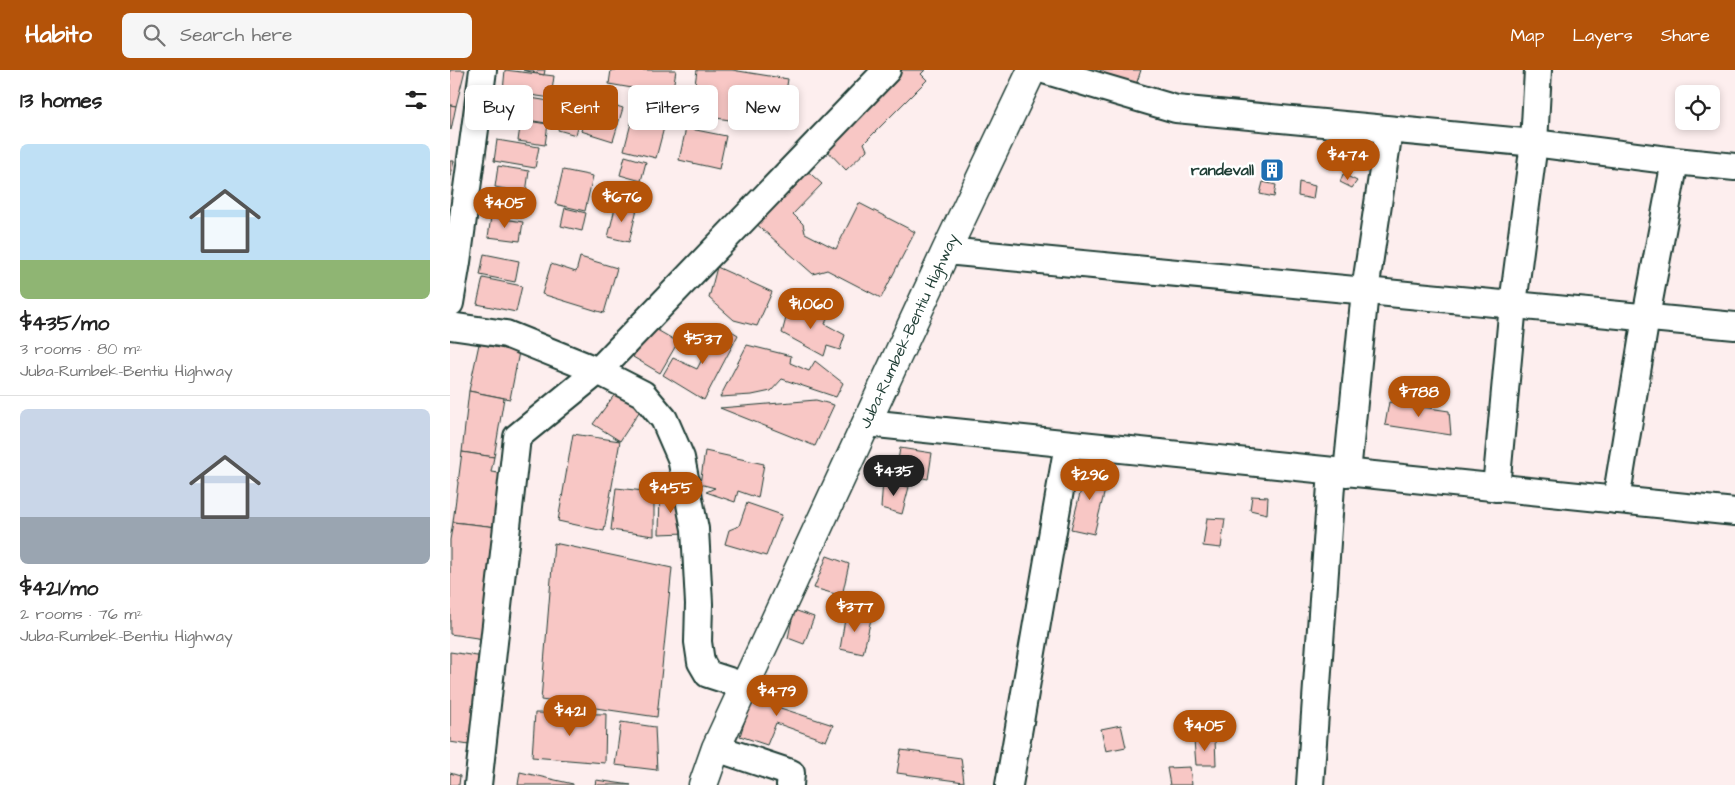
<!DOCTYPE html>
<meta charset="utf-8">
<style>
:root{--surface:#fff;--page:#f6f6f6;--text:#222;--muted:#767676;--line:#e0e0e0;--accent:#b45309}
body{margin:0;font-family:"Architects Daughter",sans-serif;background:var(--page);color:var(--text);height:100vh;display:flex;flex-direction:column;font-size:19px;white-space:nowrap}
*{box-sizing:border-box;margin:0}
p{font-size:16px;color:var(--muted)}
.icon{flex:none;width:28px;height:28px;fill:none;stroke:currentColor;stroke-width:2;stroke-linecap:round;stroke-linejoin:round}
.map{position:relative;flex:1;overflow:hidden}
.drawer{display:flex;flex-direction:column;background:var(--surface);width:450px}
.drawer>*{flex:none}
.banner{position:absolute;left:15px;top:15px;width:475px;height:45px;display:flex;gap:10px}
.fabs{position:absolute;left:1225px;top:15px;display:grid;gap:10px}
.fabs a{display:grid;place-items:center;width:45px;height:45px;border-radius:8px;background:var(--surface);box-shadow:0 2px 8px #0003;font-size:25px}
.price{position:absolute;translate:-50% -42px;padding:0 11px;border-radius:18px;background:var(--accent);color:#fff;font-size:16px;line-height:32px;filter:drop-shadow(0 1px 2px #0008)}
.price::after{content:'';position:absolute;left:50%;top:30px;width:15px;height:11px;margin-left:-8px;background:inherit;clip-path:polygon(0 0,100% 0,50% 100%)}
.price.on{background:#222;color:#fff}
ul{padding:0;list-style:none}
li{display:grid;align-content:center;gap:10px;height:265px;padding:0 20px}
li+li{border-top:1px solid var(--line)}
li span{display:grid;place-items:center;height:155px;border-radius:8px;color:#555}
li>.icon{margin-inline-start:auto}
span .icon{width:90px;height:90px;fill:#fffc;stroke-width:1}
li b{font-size:21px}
h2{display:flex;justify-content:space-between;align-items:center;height:60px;padding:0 20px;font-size:21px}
.pill{padding:0 18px;border-radius:8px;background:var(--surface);box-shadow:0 2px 8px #0003;font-size:18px;line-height:45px}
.pill.on{background:var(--accent);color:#fff}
header{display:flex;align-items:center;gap:30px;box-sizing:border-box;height:70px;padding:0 25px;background:var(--accent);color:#fff}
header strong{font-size:24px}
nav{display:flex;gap:28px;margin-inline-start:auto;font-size:18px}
.search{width:350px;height:45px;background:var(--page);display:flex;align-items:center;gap:12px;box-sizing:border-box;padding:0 18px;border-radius:8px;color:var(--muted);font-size:19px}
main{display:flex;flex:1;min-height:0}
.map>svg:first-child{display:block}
.building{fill:#f8c7c5;stroke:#1f3d34}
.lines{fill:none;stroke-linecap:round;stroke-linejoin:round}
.street-casing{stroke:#1f3d34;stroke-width:30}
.primary-casing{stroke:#1f3d34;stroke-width:31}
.street{stroke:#fff;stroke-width:26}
.primary{stroke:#fff;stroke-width:28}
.labels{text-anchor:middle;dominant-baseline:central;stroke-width:5;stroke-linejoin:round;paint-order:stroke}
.poi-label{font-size:16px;font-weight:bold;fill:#1f3d34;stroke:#fff;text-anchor:end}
.street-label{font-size:16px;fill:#1f3d34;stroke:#fff}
</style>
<header>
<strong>Habito</strong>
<div class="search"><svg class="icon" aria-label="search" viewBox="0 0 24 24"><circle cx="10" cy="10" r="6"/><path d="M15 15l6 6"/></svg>Search here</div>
<nav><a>Map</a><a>Layers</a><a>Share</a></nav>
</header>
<main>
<section class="drawer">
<h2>13 homes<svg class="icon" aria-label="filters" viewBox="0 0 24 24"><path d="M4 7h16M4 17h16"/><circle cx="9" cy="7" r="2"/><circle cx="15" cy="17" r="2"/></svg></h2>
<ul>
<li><span style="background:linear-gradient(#bfe0f5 75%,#8fb573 0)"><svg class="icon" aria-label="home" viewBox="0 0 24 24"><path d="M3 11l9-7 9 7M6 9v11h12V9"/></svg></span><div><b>$435/mo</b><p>3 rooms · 80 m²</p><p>Juba-Rumbek-Bentiu Highway</p></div></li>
<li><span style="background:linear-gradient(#c9d6e8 70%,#9aa5b1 0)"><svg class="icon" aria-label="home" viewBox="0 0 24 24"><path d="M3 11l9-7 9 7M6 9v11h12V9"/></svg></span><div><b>$421/mo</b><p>2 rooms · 76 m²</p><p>Juba-Rumbek-Bentiu Highway</p></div></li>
</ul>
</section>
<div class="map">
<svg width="1285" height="715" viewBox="0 0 1285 715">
<rect width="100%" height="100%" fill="#fdeeee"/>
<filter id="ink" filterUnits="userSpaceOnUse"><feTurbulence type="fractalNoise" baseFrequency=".02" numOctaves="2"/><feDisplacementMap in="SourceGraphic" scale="10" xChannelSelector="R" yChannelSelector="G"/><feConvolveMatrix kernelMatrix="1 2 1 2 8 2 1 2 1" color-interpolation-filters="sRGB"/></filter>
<g filter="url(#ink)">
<g class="building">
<path d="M0,0H15L6,36L0,35Z"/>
<path d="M55,0L104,6L101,28L53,21Z"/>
<path d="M73,0H95L94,5Z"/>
<path d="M161,0H226L220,37L180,31L182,18L159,14Z"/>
<path d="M247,0H282L338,9L334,35L321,33L318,56L241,44Z"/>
<path d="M445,0H475L471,4L477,10L414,73L417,80L396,100L370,73Z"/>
<path d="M650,0H691L686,15L651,3Z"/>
<path d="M56,24L99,31L96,53L52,46Z"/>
<path d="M141,28L173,38L163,71L131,61Z"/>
<path d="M0,35L6,36L1,60L0,59Z"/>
<path d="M113,38L131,44L126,65L108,60Z"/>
<path d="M185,38L217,46L206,88L174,80Z"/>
<path d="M71,50L98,54L95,75L68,71Z"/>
<path d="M236,58L276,66L269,99L229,90Z"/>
<path d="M47,70L89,77L85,98L44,91Z"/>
<path d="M891,80H900L901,90L894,92Z"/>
<path d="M175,86L196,92L191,111L170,105Z"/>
<path d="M0,91H4L0,110Z"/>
<circle cx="822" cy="101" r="8"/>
<path d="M48,96L79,101L76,123L45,117Z"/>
<path d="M353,97L372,114L343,144L353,154L355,163L386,179L409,133L465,162L431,228L377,200L363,204L303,151Z"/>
<path d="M113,100L143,106L135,141L105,134Z"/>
<path d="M893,104L907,111L902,118L890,112Z"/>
<path d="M813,112L826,115L824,127L810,124Z"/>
<path d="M849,112L865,116L863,129L848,126Z"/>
<path d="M45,120L76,125L72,148L41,143Z"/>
<path d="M166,134L187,139L179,172L158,167Z"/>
<path d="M115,138L136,143L132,161L111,156Z"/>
<path d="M41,147L73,152L70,171L38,167Z"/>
<path d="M34,184L69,191L65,212L30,205Z"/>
<path d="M130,187L167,198L154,243L92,224L101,194L126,202Z"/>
<path d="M267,197L322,222L307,256L284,250L259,228Z"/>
<path d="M33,208L72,216L66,242L27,234Z"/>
<path d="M340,233L378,246L375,254L395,265L390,280L377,276L374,286L332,263Z"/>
<path d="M270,254L288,265L254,330L213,305L223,288L247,299Z"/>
<path d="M202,257L228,272L210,303L183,287Z"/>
<path d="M29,274L69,282L60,329L19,321Z"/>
<path d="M297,275L341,286L340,293L359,301L365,291L393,313L386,327L332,309L321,321L302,325L270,327Z"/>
<path d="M19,321L54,328L44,387L12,382Z"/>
<path d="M165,324L191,339L170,371L143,354Z"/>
<path d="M366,330L384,335L365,376L270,338Z"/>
<path d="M939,332L999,341L1001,365L935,355Z"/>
<path d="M123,364L170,371L154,461L108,451Z"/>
<path d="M450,378L482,383L478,409L446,403Z"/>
<path d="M255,381L314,394L308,428L288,421L285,432L256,422L265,418L250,414Z"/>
<path d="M12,382L44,387L41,402L56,404L47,457L3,452Z"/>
<path d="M636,400H660L644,464L621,459Z"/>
<path d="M433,410L459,417L452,444L431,438Z"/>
<path d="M166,418L204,422V466L161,460Z"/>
<path d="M228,421L236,463L209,464L210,422Z"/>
<path d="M802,426L818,427L817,444L800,440Z"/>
<path d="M297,433L332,445L316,486L275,474L279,460L289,456Z"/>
<path d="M757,448L775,449L771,478L753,476Z"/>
<path d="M3,452L47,457L34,569L0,564V470Z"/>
<path d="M104,473L222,498L207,647L91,630Z"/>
<path d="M377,486L399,494L392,526L364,518Z"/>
<path d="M344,540L364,547L354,574L338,568Z"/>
<path d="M396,543L421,549L413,584L390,579Z"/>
<path d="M0,582L34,587L19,675L0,672Z"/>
<path d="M309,606L327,610L321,635L383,655L376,671L326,653L317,675L290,666Z"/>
<path d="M85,643L156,644L155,693L82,687Z"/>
<path d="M171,652L205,657L207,700L165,695Z"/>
<path d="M671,655L676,677L656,681L651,659Z"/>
<path d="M765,669L766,695H746L744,670Z"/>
<path d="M451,680L511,688L514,712L447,703Z"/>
<path d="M740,697L742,715H720L717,698Z"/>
<path d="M70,702L123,714V715H68Z"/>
<path d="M0,703L10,706L9,715H0Z"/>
<path d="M146,710L181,715H145Z"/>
</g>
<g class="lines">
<g class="street-casing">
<g id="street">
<path d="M594,0L726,39L1084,73L1225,91L1285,97"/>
<path d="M496,181L1285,256"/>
<path d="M0,233L7,192L33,0"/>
<path d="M0,256L56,264L148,301L193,324L214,349L231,388L245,459L249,534L248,572L251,592L258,604L295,616"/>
<path d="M417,353L1285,442"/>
<path d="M897,403L915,221L939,60"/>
<path d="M1046,418L1063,234L1084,73L1088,0"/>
<path d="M1166,430L1196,247L1225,91"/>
<path d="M266,678L341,703L340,715"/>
<path d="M28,715L67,367L148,301L437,0"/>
<path d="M559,715L618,374"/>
<path d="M860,715L882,401"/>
</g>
</g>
<g class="primary-casing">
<path id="primary" d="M253,715L266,678L496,181L582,0"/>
</g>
<use href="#street" class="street"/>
<use href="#primary" class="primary"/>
</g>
</g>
<defs>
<g id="building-square" transform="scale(1.25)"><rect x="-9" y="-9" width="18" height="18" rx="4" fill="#1f6fb2" stroke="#fff"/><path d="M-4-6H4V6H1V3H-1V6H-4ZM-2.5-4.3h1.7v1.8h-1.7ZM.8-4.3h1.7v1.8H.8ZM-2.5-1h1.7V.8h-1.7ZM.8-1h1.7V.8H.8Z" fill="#fff"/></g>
</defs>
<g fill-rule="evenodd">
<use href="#building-square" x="822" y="100"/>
</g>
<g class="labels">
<g class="poi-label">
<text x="804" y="100">randevall</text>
</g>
<g class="street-label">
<text transform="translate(459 261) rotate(-65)">Juba-Rumbek-Bentiu Highway</text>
</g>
</g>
</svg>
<div class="fabs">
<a><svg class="icon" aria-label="locate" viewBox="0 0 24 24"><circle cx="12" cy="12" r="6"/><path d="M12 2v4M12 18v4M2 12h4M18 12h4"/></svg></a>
</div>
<b class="price" style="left:898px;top:111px">$474</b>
<b class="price" style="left:172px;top:153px">$676</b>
<b class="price" style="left:55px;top:159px">$405</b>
<b class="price" style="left:361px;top:260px">$1,060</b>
<b class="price" style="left:253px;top:295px">$537</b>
<b class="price" style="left:969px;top:348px">$788</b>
<b class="price on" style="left:444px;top:427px">$435</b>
<b class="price" style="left:640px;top:431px">$296</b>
<b class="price" style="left:221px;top:444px">$455</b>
<b class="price" style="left:405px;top:563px">$377</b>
<b class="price" style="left:327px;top:647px">$479</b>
<b class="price" style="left:120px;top:667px">$421</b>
<b class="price" style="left:755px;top:682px">$405</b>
<div class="banner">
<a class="pill">Buy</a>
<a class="pill on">Rent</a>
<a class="pill">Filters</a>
<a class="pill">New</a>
</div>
</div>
</main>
